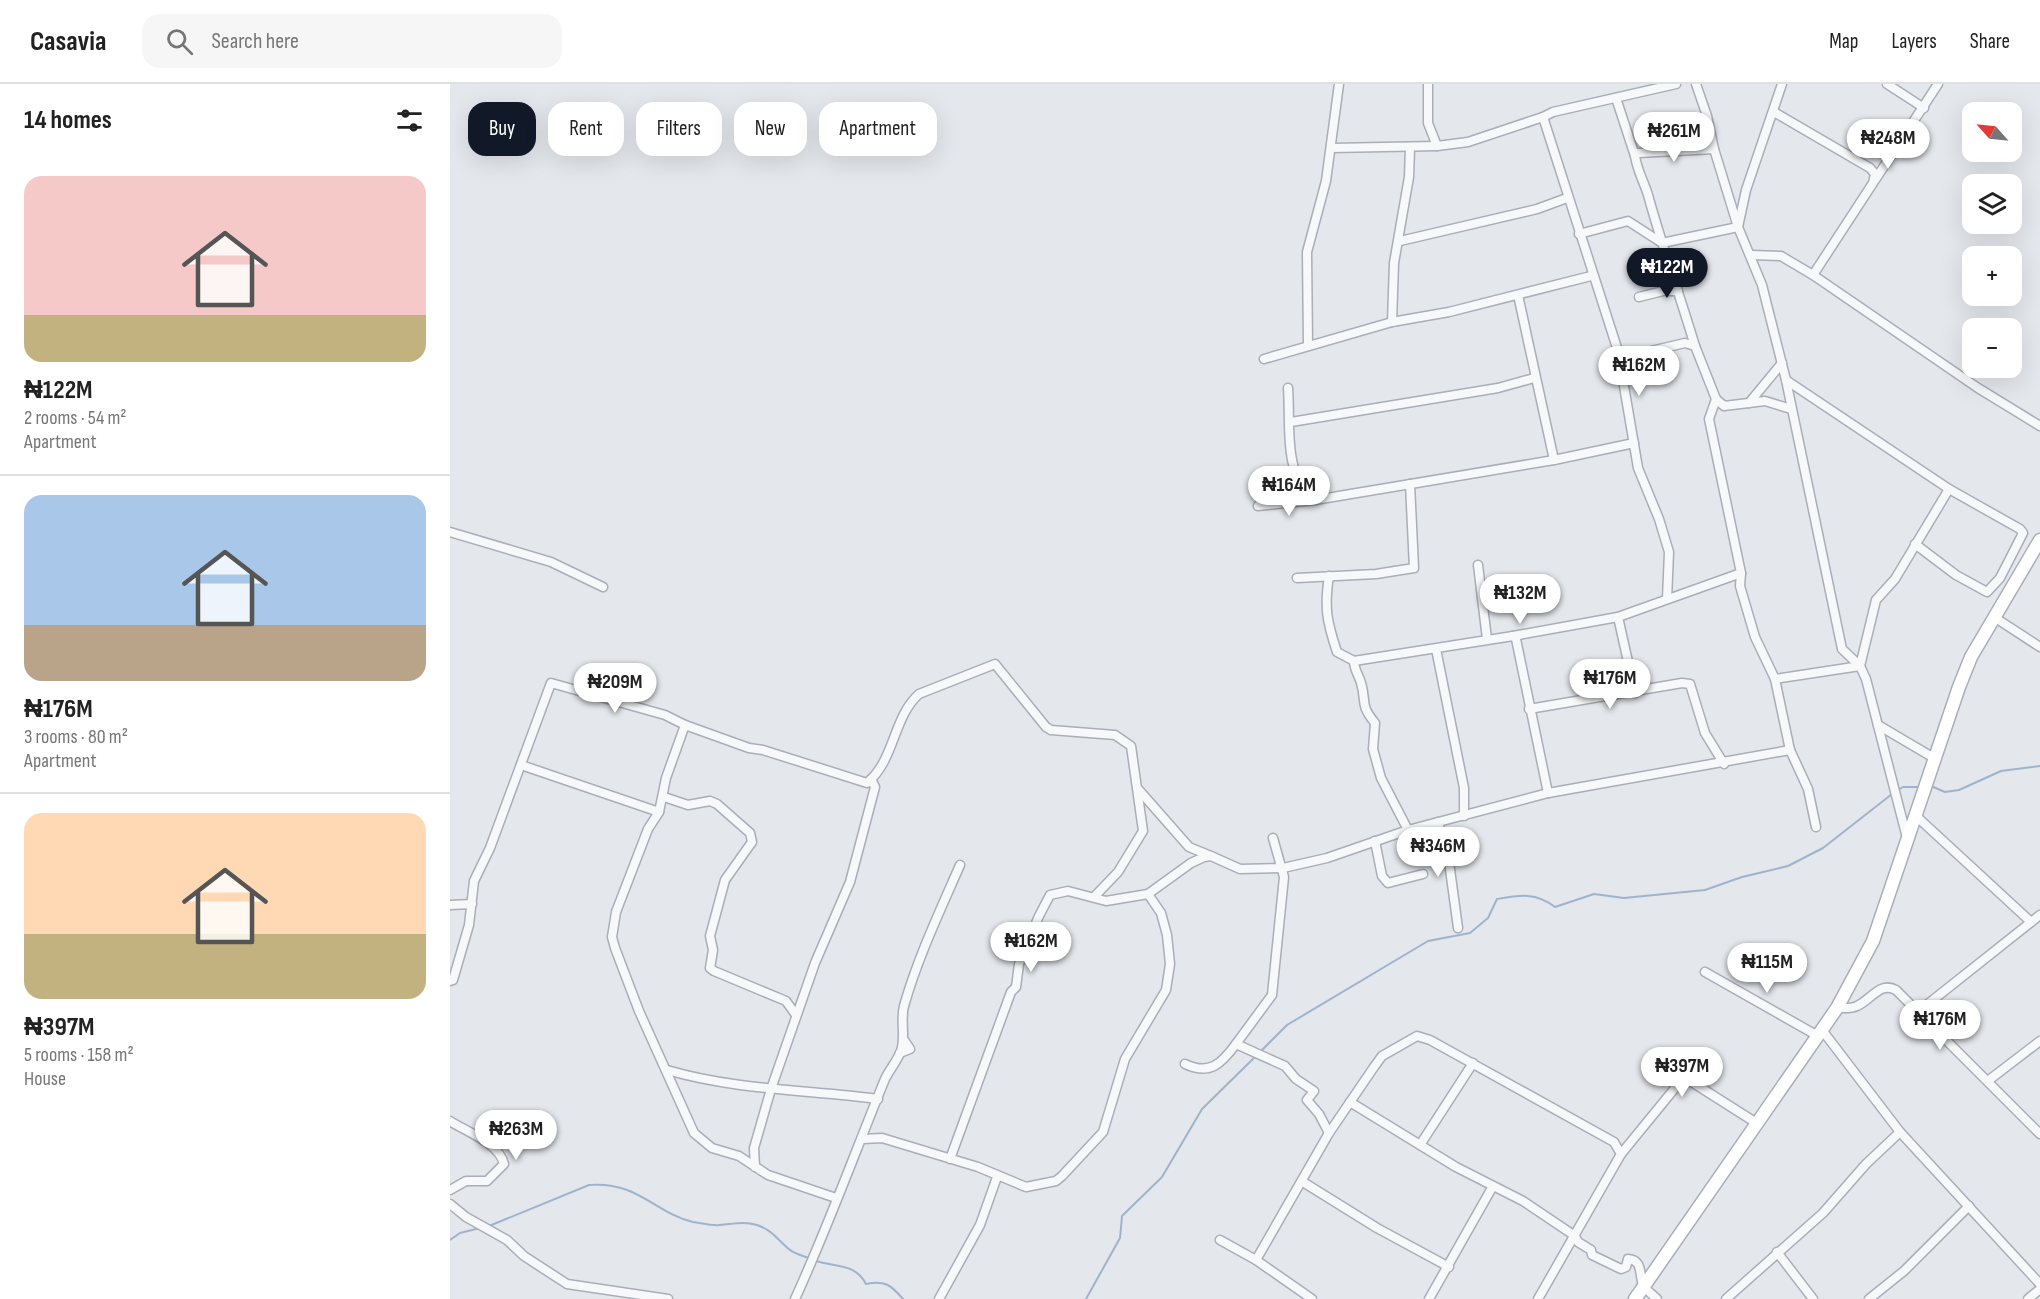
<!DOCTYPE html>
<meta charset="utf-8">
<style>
:root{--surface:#fff;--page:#f6f6f6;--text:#222;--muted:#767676;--line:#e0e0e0;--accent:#111827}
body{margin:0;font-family:"Sofia Sans Condensed",sans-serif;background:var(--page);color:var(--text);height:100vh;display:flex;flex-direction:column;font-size:22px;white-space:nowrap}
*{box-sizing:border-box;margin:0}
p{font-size:20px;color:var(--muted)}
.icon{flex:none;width:33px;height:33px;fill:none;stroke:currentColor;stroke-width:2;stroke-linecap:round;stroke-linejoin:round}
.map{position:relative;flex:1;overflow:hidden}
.sheet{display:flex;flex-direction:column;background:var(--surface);width:450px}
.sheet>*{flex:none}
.banner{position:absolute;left:18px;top:18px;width:570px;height:54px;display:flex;gap:12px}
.needle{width:39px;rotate:297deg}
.controls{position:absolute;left:1512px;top:18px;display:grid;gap:12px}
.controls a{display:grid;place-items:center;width:60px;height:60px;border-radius:12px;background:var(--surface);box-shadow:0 6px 24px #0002;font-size:30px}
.price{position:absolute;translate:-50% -51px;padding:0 14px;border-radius:21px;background:#fff;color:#222;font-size:20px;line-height:39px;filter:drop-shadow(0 2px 3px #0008)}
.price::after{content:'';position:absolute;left:50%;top:36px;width:18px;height:14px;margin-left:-9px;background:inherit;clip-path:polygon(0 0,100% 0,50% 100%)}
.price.selected{background:var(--accent);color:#fff}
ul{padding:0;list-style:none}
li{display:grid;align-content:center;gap:12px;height:318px;padding:0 24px}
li+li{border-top:2px solid var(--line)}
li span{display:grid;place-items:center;height:186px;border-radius:18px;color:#555}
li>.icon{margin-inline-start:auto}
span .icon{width:108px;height:108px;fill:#fffc;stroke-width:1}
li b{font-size:26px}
h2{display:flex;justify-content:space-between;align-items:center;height:72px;padding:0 24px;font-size:26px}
.pill{padding:0 21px;border-radius:18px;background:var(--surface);box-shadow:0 6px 24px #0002;font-size:21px;line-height:54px}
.pill.selected{background:var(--accent);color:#fff}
header{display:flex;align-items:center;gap:36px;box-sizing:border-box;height:84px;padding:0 30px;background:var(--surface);border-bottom:2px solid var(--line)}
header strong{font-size:28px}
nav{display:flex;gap:33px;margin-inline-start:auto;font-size:21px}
.search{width:420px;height:54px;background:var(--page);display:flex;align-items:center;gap:15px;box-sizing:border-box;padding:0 21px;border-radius:18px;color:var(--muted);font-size:22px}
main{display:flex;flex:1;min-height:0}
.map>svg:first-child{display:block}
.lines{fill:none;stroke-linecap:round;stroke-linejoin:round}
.stream{stroke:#9fb4cc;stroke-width:2}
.minor-casing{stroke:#a9aeb7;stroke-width:11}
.secondary-casing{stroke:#a9aeb7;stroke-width:15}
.minor{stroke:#f7f8fa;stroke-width:8}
.secondary{stroke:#fff;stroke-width:12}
</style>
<header>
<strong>Casavia</strong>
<div class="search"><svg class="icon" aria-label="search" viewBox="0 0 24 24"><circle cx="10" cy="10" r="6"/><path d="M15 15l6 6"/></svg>Search here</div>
<nav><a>Map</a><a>Layers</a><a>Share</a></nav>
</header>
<main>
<section class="sheet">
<h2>14 homes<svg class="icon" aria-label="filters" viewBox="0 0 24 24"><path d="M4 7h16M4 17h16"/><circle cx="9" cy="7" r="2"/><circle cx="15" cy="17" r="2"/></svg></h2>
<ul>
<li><span style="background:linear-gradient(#f6c9c9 75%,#c2b280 0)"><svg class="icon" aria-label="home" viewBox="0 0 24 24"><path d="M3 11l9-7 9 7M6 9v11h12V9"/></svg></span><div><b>₦122M</b><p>2 rooms · 54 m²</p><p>Apartment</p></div></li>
<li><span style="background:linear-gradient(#a9c7e8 70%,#b9a48a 0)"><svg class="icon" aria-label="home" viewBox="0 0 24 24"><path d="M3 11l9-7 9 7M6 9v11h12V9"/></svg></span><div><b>₦176M</b><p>3 rooms · 80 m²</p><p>Apartment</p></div></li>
<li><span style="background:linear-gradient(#ffd9b3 65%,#c2b280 0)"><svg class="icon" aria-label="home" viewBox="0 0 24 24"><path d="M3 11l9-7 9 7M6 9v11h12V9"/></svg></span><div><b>₦397M</b><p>5 rooms · 158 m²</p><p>House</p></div></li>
</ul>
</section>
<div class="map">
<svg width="1590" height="1215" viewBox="0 0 1590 1215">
<rect width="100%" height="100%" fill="#e4e7ec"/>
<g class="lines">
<g class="stream">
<path d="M1481,702L1495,708L1509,706L1551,687L1590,682"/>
<path d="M1446,707L1453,703H1470"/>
<path d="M810,968L837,941L978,857L1020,849L1038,834L1047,815C1070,811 1086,808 1105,823L1144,810L1174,814L1255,806L1292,793L1338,782L1373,764L1442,710"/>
<path d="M39,1142L139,1101C188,1097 203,1128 243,1138C251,1139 262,1142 270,1141C283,1140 294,1137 307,1141C322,1146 328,1156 340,1166C345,1170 354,1172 361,1175"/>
<path d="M0,1156L10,1149L30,1144"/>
<path d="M366,1177C385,1183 405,1179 416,1200C435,1196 441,1201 453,1215"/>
<path d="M636,1215L670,1154L672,1132L712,1093L752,1025L806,972"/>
</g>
<g class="minor-casing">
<g id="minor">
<path d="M978,0V39L987,62L1018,58L1093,33"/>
<path d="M1246,0L1257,32L1264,65"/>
<path d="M1332,0L1296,106L1288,143L1312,201L1336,296L1392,565L1410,582L1416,595L1457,754"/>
<path d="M1437,0L1474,24"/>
<path d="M1166,14L1185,72"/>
<path d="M1324,28L1420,84L1425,90L1423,99L1363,191"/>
<path d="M881,64L987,62"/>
<path d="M1425,96L1488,0"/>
<path d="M1129,150L1178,137L1212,159L1288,143L1264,65L1188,69L1185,72C1187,86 1194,98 1198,111C1212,162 1230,212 1245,262"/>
<path d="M950,157L1087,125L1117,114"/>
<path d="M1302,171L1331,172L1363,191L1528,304L1590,342"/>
<path d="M1068,211L1104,376"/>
<path d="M1189,213L1213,207H1228"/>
<path d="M942,238L944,179L959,93L960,64"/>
<path d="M858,262L857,168L876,97L889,0"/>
<path d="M1168,267L1188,270L1235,259L1245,262L1266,315L1259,335L1291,489L1290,502L1305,553L1325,595L1340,666L1358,705L1366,743"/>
<path d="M814,275L942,238L999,228L1141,192"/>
<path d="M1336,296L1499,405L1570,445L1573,449L1550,494L1537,508L1506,491L1465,460"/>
<path d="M838,304C841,342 832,390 865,416L1104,376L1184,359"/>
<path d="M1266,315L1274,322L1315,317L1341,325"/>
<path d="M1299,319L1332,279"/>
<path d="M841,338L1048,304L1084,294"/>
<path d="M808,422L865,416"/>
<path d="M0,448L101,478L153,503"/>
<path d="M1028,481L1037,555"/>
<path d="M879,492C874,524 877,538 887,568L904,577L1063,552L1066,555L1098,709"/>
<path d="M847,494L926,490L964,484L960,400"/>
<path d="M1217,515L1219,468L1209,435L1188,384L1168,267L1093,33L1103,28L1226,0"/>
<path d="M1168,533L1185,609"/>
<path d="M1544,533L1590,563"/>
<path d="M1063,552L1168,533L1291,489"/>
<path d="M986,565L1014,704V732"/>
<path d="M904,577C904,586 909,591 911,599C917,618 909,620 925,639L923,665L931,694L958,746"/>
<path d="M1325,595L1410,582L1426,516L1445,495L1499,405"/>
<path d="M1079,625L1232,599L1240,600L1255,649L1274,680"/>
<path d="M235,641L299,664L313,666L417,699C445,676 443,633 469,610L545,580L596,643L601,646L665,651L681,662L693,747L668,788L644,813"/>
<path d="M1428,641L1484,674"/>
<path d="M71,681L209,728"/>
<path d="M688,705L739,763L761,772"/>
<path d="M214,713L238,721L260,717L267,720L300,749L302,758L275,796L260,852L263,866L260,884L264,887L336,917L346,931"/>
<path d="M1465,731L1581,838"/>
<path d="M988,738L999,778L1008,844"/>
<path d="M925,757L932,792L938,799L973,790"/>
<path d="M698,810L741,779L754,773L761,772L790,785L833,784L877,774L958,746L1098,709L1340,666"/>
<path d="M0,821L22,820"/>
<path d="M1255,888L1368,952"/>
<path d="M0,897L3,896L19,841L24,797L40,764L101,599L215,631L235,641L216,694L209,728L198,745L166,828L162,853L165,864L189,927L244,1049L262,1064L289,1072L318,1091L386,1114"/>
<path d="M1387,924C1394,924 1401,925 1407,922C1421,916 1430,897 1446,906L1590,1050"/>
<path d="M1469,927L1590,831"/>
<path d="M1372,946L1450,1048L1590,1200"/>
<path d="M786,960L822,911L834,793L823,754"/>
<path d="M450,969L460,965L454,956"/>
<path d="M735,980C760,992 772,979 786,960L835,982L846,995L864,1007L857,1016L869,1030L879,1049"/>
<path d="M217,986C285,1006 358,1006 428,1015"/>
<path d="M1539,996L1590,957"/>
<path d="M900,1018L1006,1083L1073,1117L1125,1152L1128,1158L1141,1166L1142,1171L1171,1185L1176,1183L1178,1175C1193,1176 1189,1190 1193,1201C1196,1206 1203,1211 1207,1215"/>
<path d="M0,1037C17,1048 49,1059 54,1080L37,1097H16L0,1106"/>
<path d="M413,1055L432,1054L528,1083L576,1103L606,1097L612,1092L653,1048L675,975L716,906L720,880L717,851L711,829L698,810L656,817L618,807L600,811L589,832L569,880L566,903L561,908L500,1075"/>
<path d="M970,1061L1023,979"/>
<path d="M305,1083L304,1064L321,1005L365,879L400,798L425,703L421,695"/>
<path d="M853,1098L927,1144L999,1183"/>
<path d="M0,1120L16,1133L57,1156L74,1172L117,1200L218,1215"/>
<path d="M770,1156L806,1176L862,1215"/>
<path d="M1327,1168L1363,1215"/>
<path d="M806,1176L879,1049L924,983L932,972L967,952L980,956L1164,1058L1171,1070"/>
<path d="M345,1215C378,1143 405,1068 435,995C440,985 447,977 451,967C456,952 450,937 454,922C468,873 490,827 510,781"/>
<path d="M489,1215L530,1141L547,1093"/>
<path d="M979,1215L1043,1102"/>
<path d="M1088,1215L1171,1070L1234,993L1308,1040"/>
<path d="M1276,1215L1373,1129L1416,1080L1450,1048"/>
<path d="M1419,1215L1454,1187L1519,1122"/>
<path d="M1578,1215L1590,1205"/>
</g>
</g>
<g class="secondary-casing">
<path id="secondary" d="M1185,1215L1387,924L1423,857L1509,603L1521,573L1590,456"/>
</g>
<use href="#minor" class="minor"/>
<use href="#secondary" class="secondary"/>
</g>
</svg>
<div class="controls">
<a><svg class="needle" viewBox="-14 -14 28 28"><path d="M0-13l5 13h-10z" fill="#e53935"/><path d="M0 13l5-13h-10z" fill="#767676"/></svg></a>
<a><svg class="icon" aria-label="layers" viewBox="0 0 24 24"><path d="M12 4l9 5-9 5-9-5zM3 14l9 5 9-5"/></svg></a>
<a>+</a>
<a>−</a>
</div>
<b class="price" style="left:1224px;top:79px">₦261M</b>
<b class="price" style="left:1438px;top:86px">₦248M</b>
<b class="price selected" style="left:1217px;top:215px">₦122M</b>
<b class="price" style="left:1189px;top:313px">₦162M</b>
<b class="price" style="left:839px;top:433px">₦164M</b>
<b class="price" style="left:1070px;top:541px">₦132M</b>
<b class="price" style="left:1160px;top:626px">₦176M</b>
<b class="price" style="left:165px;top:630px">₦209M</b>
<b class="price" style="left:988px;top:794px">₦346M</b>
<b class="price" style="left:581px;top:889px">₦162M</b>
<b class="price" style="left:1317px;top:910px">₦115M</b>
<b class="price" style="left:1490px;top:967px">₦176M</b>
<b class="price" style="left:1232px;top:1014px">₦397M</b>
<b class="price" style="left:66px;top:1077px">₦263M</b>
<div class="banner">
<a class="pill selected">Buy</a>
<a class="pill">Rent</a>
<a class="pill">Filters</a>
<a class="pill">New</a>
<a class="pill">Apartment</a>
</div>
</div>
</main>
